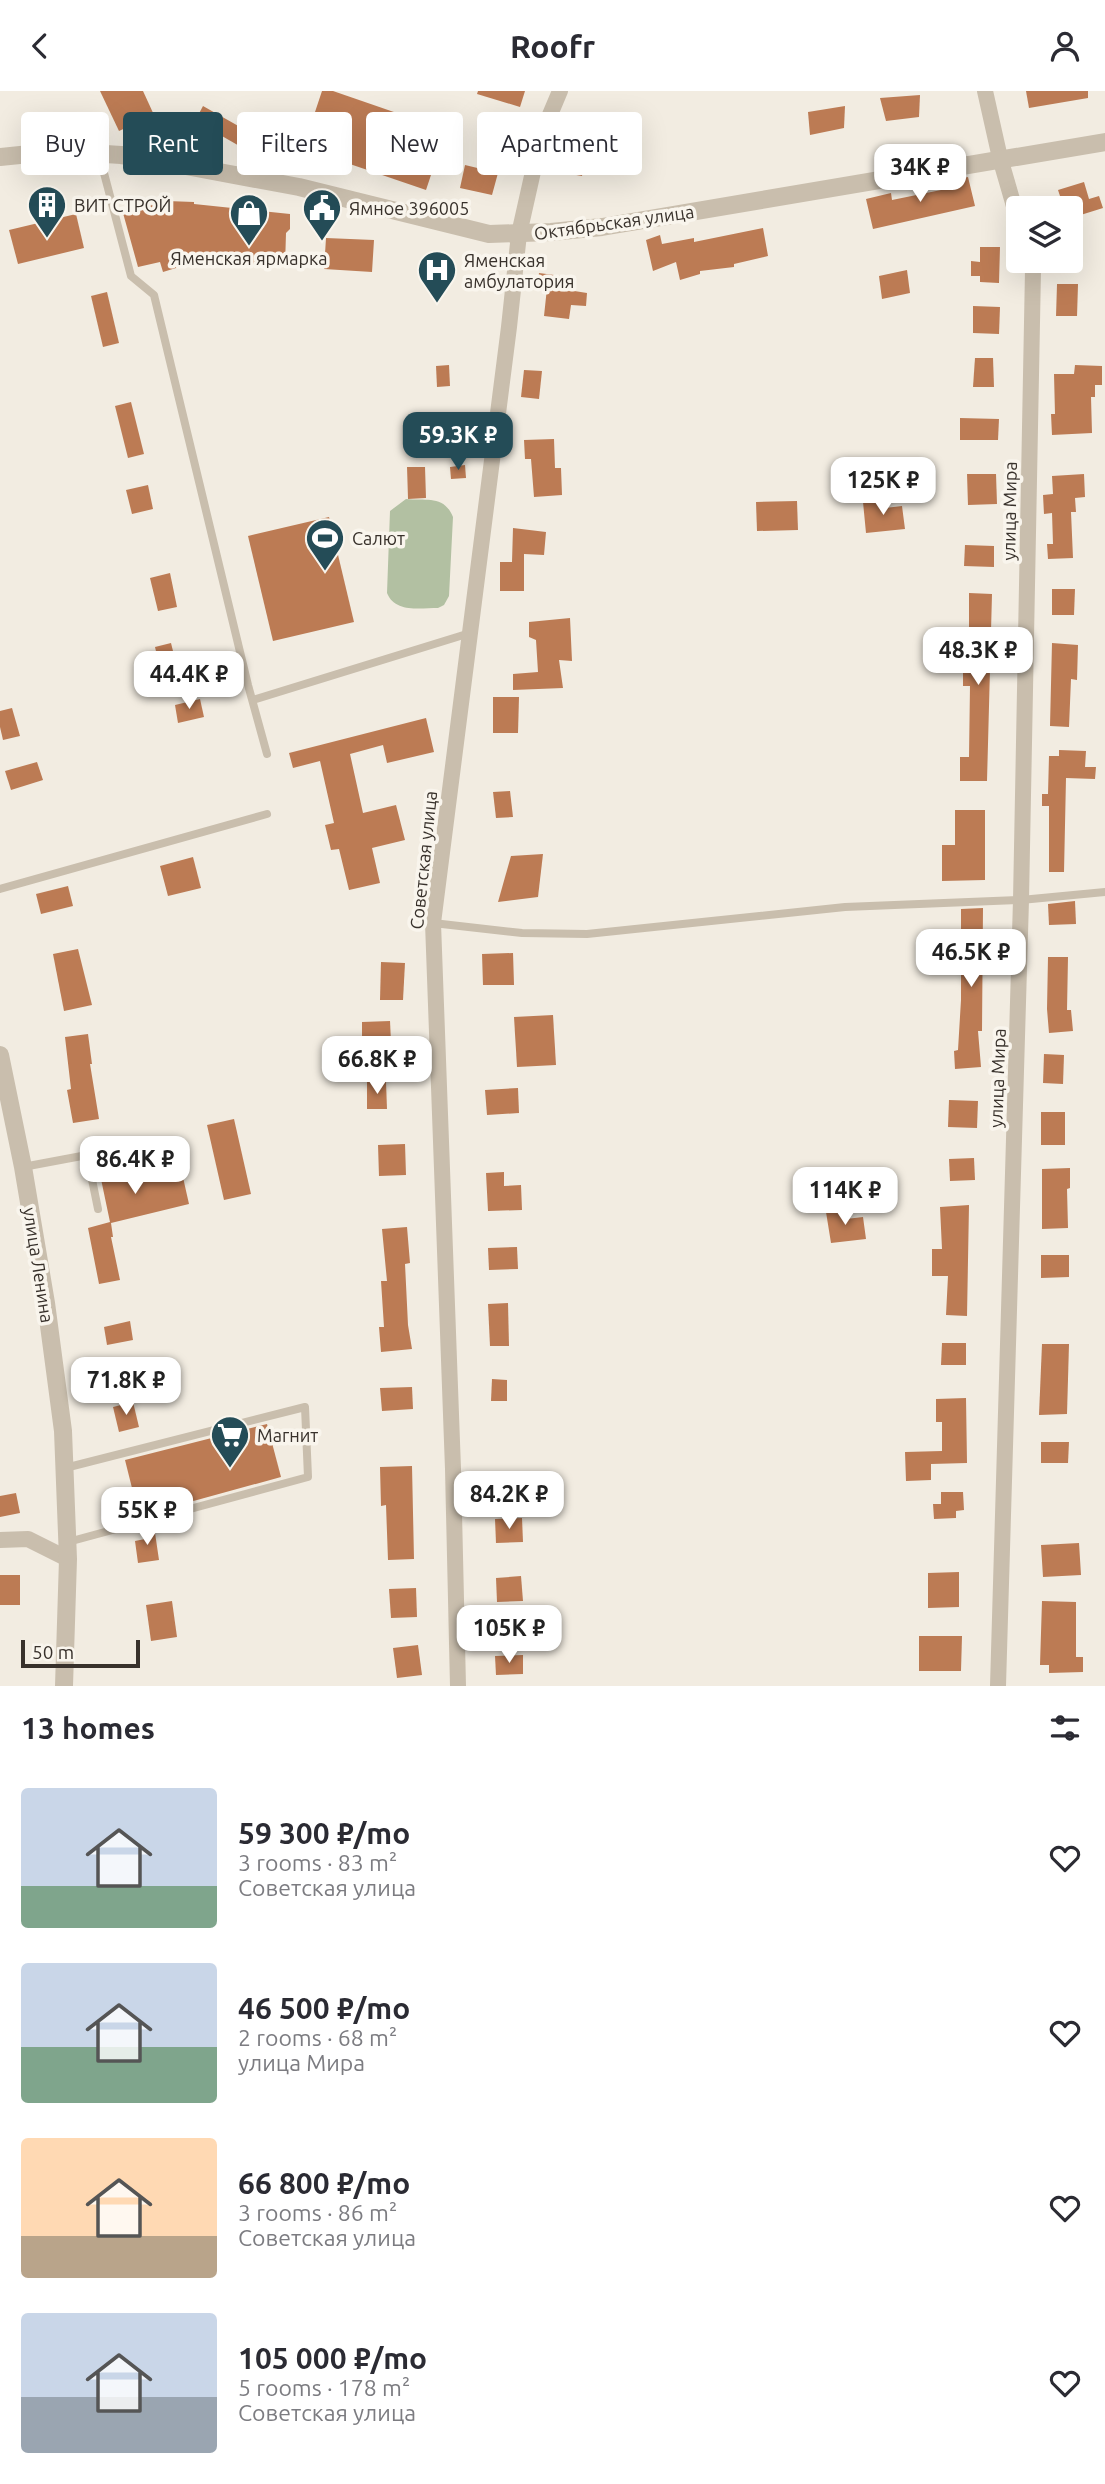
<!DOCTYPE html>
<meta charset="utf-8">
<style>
:root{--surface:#fff;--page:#f7f7f7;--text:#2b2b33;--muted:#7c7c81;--accent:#244c57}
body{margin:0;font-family:Ubuntu,sans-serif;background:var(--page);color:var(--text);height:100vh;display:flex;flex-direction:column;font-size:26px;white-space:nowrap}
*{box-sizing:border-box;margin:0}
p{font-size:23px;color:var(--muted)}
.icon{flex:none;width:38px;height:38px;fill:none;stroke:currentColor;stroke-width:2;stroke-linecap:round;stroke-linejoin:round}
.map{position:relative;height:1595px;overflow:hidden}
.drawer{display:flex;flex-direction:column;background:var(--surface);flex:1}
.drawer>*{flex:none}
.guide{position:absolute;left:21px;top:21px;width:700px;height:63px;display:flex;gap:14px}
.buttons{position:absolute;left:1006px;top:105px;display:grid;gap:14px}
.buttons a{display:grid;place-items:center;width:77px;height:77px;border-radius:7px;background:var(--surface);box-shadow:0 7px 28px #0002;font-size:35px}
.scale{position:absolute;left:21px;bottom:18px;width:119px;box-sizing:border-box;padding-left:7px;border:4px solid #38312b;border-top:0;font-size:19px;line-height:24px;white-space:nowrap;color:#38312b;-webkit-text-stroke:5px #f9f5ed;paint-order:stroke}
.price{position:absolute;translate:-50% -60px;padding:0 16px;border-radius:14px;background:#fff;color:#222;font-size:23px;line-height:46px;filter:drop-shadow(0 2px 4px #0008)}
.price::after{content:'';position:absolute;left:50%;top:42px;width:21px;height:16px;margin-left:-10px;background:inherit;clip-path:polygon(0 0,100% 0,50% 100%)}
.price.current{background:var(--accent);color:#fff}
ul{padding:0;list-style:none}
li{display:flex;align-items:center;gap:21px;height:175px;padding:0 21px}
li span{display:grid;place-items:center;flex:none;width:196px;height:140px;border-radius:7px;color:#555}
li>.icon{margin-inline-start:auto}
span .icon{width:84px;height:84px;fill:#fffc;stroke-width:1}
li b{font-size:30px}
h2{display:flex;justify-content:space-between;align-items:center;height:84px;padding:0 21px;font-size:30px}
.tag{padding:0 24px;border-radius:7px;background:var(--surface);box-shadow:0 7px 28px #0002;font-size:24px;line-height:63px}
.tag.current{background:var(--accent);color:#fff}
header{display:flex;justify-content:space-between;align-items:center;height:91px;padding:0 21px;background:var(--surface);font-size:32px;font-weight:700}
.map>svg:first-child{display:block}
.green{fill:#b2c0a2}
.building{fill:#bc7b54}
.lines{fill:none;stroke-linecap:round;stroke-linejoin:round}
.service{stroke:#c9bead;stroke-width:8}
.minor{stroke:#c9bead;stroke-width:16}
.tertiary{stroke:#c9bead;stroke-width:18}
.labels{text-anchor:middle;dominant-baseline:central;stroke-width:7;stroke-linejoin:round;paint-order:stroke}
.poi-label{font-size:18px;fill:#38312b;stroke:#f9f5ed;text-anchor:start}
.street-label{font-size:18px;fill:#38312b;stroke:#f9f5ed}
</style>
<header><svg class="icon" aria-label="back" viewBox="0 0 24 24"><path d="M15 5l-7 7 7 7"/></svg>Roofr<svg class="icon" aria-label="person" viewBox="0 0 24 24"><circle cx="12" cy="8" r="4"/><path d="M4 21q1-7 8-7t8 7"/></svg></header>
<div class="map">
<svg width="1105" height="1595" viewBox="0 0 1105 1595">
<rect width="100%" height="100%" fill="#f2ece1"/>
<path class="green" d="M406,408C427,410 444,404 453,426L449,505L444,514L438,517C420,517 395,522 387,502L390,420Z"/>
<g class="building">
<path d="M100,0H143L154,24L119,40Z"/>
<path d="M322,0H333L446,39L426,99L303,57Z"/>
<path d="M478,0H525L520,16L477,3Z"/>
<path d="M1026,0H1088V7L1029,17Z"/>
<path d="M920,4L919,26L886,30L880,7Z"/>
<path d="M203,15L263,49L255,64L208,37L206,40L194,32Z"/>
<path d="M845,15L844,37L810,44L808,21Z"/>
<path d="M564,57L587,61L582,85L559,81Z"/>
<path d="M465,74L498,82L492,104L460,97Z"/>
<path d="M968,86L975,115L873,138L866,108L891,102L892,109L941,99L940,93Z"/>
<path d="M1084,91L1089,108L1099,105L1103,117L1071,127V117H1064L1058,99Z"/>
<path d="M167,110L194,111V113L290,123V138L286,142L285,176L216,171L215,165L163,181L160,171L138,176L123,122Z"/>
<path d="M76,123L84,157L18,173L9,139Z"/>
<path d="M763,137L768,165L734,173V176L700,180V183L680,189L676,171L653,180L646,149L660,144L662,153L694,147V151Z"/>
<path d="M326,147L374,149L372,181L324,178Z"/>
<path d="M980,156H1000L999,192L980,191V185H971V170L980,171Z"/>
<path d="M907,179L910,202L882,208L879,185Z"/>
<path d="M539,182L569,186L568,199L587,202L586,215L571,214L569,228L544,225L547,197L537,196Z"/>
<path d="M1057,193H1078L1077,225H1056Z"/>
<path d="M107,201L119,252L103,256L91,205Z"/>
<path d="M973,215L1000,216L999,243L973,242Z"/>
<path d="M975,267H993L994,296H973Z"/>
<path d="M449,274L450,295L437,296L436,275Z"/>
<path d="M1075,274L1102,275V294H1095V306H1091L1092,342L1052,344L1051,323H1055L1054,283H1074Z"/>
<path d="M524,279L542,280L539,308L521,306Z"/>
<path d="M131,311L144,363L128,367L115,315Z"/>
<path d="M960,327L999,328L998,349H960Z"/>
<path d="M554,348L555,377H561L562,404L534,406L531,368H525L524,349Z"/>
<path d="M465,374L466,387L451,388L450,376Z"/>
<path d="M407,376H425L426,407L408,408Z"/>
<path d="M967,383H996L997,413L968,414Z"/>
<path d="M1084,383L1085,406L1075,407L1076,421H1071L1073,467L1048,468L1047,453H1053L1052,422L1044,423L1043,404L1053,403L1052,385Z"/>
<path d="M148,394L153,418L132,423L126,399Z"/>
<path d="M884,409L885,417L902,415L905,438L866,442L863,411Z"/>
<path d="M797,410L798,439L757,440L756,411Z"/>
<path d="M329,426L354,531L273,550L248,445Z"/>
<path d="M513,437L546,441L544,464L524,463V500H500V471H512Z"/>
<path d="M965,454L994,455V476L964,475Z"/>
<path d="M170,482L177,516L158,520L150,487Z"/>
<path d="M1052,498H1075L1074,524H1052Z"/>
<path d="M969,502L992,503L987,690H960V666H969L970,595H963V559H969Z"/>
<path d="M570,527L572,570L559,569L563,597L513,599V583L538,581L536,549L529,546V531Z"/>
<path d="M171,552L174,564L188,561L193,583L163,590L155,556Z"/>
<path d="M1052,552L1078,554L1077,589L1071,588L1069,636L1050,635Z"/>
<path d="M493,606H519L518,642H493Z"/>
<path d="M200,608L204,626L178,632L175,614Z"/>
<path d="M12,617L20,645L3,649L0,636V620Z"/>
<path d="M426,627L434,661L387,672L383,654L350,663L363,722L396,714L405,749L372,757L380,792L349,799L339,758L331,759L325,734L334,732L320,670L293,677L289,662Z"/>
<path d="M1059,659L1086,660L1085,676H1096L1095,688L1066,687L1064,781H1049V715H1042V703H1048L1049,665H1059Z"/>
<path d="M37,671L43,689L11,699L5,680Z"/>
<path d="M510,700L513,726L496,727L493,701Z"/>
<path d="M955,719H985V789L942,790V754H955Z"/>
<path d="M543,763L538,806L498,811L511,765Z"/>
<path d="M193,766L201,797L168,805L160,775Z"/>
<path d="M68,795L73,815L41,823L36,803Z"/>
<path d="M1075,810L1076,833L1049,834L1048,813Z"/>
<path d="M983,817L982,940H978L981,976L955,978L954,960L958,959L961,909V818Z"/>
<path d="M78,858L92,914L64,920L53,863Z"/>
<path d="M513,862L514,894H483L482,863Z"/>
<path d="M1048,866H1068L1067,919H1071L1073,940L1049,942L1047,918Z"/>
<path d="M381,871L405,872L403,909H380Z"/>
<path d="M553,924L556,974L517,976L514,926Z"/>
<path d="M390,930L391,951L362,952V931Z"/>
<path d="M88,943L92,973H90L99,1028L73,1032L67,999L71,998L65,946Z"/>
<path d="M1044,963L1064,964L1063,993L1043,992Z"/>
<path d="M367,991H386L387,1018H367Z"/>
<path d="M518,997L519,1022L487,1024L485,999Z"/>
<path d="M949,1009L978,1010L977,1037L948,1036Z"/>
<rect x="1041" y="1021" width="24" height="33"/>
<path d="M234,1028L251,1103L224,1109L207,1034Z"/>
<path d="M175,1051L189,1113L111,1132L113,1146H111L120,1189L99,1193L88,1137L110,1131L97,1069Z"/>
<path d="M405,1053L406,1084L379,1085L378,1054Z"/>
<path d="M974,1067L975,1089L950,1090L949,1068Z"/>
<path d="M1070,1077V1097L1067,1098L1068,1137L1042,1138V1078Z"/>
<path d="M504,1081V1095L521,1094L522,1119L488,1120L486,1082Z"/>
<path d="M969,1114L967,1225L946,1224L948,1185H932V1158H942L940,1116Z"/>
<path d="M845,1119L846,1128L863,1126L866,1148L831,1152L826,1121Z"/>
<path d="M407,1136L410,1172L405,1173L408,1234L412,1258L381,1261L379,1236H384L381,1190H387L382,1138Z"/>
<path d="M517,1156L518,1178L489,1179L488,1157Z"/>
<path d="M1041,1164H1069V1186L1041,1187Z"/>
<path d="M508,1212L509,1255H490L488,1213Z"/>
<path d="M130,1230L133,1249L107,1254L104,1236Z"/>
<path d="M942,1252H966V1274H941Z"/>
<path d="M1042,1253H1069L1067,1323L1039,1324Z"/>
<path d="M492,1288L507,1289V1310H491Z"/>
<path d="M412,1296L413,1318L382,1320L380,1297Z"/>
<path d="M966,1307L967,1372L931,1373V1389L906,1390L905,1361L942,1360V1331H936V1308Z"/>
<path d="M133,1311L139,1336L119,1341L113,1316Z"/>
<path d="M267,1333L281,1386L139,1425L125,1369Z"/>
<path d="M1041,1351H1069L1068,1372H1041Z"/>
<path d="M412,1375L414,1468L388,1469L386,1414L381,1415L380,1376Z"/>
<path d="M521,1381L522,1399L496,1400L495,1382Z"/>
<path d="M941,1401H963L964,1419L956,1420V1427L934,1428L933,1413H941Z"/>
<path d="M16,1402L20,1422L0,1426V1405Z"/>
<path d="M522,1427L523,1451L496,1452L495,1428Z"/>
<path d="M154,1435L159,1469L138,1472L135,1450L145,1448L142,1438Z"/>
<path d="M1079,1452L1081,1484L1043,1486L1041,1454Z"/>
<path d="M959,1481V1516L928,1517V1482Z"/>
<rect x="0" y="1484" width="20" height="30"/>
<path d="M521,1485L523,1510L497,1511L496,1487Z"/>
<path d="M416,1497L417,1526L391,1527L389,1498Z"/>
<path d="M172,1510L177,1546L151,1550L146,1514Z"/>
<path d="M1042,1510L1076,1511V1566H1083V1581L1049,1582V1574H1040Z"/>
<path d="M919,1545H962L961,1580H919Z"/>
<path d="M418,1554L422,1584L397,1587L393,1557Z"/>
<path d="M523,1564V1583L496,1584L495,1565Z"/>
</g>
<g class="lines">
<g class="service">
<path d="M99,63L131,185L154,204L248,594L267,663"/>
<path d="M253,609L470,542"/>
<path d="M0,798L267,723"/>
<path d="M433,832L522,842L587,843L845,816L1021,809L1105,801"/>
<path d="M23,1076L87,1064L98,1118"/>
<path d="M65,1377L305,1316L308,1386L68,1451"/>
</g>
<g class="minor">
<path d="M985,0L1000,67L1018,129"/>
<path d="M0,1449L28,1448L68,1468"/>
<path d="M458,1595L453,1378L433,832L509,236L519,143L541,45L560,0"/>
<path d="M998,1595L1021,809L1033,179L1030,170"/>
</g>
<g class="tertiary">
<path d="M0,66L59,60L121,64L154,69L299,96L489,143L551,141L602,136L1105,51"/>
<path d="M0,964L23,1076L46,1212L63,1340L68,1468L64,1595"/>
</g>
</g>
<defs>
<g id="building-pin" transform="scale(2.0125)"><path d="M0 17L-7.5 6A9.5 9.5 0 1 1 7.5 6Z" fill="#244c57" stroke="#f9f5ed"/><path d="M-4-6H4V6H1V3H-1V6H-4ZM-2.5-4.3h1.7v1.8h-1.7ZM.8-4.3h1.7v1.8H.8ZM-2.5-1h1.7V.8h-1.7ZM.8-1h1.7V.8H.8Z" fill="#fff"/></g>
<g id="civic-pin" transform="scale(2.0125)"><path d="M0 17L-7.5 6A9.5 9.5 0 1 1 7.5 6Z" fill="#244c57" stroke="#f9f5ed"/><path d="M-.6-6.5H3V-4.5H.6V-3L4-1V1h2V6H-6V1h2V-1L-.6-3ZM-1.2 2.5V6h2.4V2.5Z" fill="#fff"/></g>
<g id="shop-pin" transform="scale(2.0125)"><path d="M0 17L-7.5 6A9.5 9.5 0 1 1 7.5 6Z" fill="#244c57" stroke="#f9f5ed"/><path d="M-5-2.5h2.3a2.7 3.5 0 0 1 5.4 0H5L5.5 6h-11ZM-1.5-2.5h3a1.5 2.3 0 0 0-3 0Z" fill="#fff"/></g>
<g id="hospital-pin" transform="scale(2.0125)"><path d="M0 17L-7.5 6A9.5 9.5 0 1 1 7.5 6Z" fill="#244c57" stroke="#f9f5ed"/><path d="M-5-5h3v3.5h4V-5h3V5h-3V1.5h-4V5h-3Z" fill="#fff"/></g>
<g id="stadium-pin" transform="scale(2.0125)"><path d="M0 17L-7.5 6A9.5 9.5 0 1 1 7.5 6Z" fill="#244c57" stroke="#f9f5ed"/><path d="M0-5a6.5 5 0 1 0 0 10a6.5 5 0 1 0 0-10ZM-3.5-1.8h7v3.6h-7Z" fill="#fff"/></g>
<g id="supermarket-pin" transform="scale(2.0125)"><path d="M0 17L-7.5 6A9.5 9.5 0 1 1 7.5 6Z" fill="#244c57" stroke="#f9f5ed"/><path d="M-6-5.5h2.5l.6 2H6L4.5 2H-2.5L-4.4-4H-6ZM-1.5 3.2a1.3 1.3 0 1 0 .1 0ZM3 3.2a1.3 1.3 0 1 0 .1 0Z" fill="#fff"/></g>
</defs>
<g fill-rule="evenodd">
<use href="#building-pin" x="47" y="114"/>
<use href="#civic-pin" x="322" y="117"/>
<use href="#shop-pin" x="249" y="122"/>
<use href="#hospital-pin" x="437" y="179"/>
<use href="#stadium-pin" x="325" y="447"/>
<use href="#supermarket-pin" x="230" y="1344"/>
</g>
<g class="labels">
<g class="poi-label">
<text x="74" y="114">ВИТ СТРОЙ</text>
<text x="349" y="117">Ямное 396005</text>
<text x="249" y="167" text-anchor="middle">Яменская ярмарка</text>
<text x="464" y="169">Яменская<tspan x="464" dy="21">амбулатория</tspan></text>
<text x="352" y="447">Салют</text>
<text x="257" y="1344">Магнит</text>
</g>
<g class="street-label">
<text transform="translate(614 131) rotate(-8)">Октябрьская улица</text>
<text transform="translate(1009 420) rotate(-89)">улица Мира</text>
<text transform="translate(423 769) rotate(-84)">Советская улица</text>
<text transform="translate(997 987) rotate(-88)">улица Мира</text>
<text transform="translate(39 1174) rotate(81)">улица Ленина</text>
</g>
</g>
</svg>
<div class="buttons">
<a><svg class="icon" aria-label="layers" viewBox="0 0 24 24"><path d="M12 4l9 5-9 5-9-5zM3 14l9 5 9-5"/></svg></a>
</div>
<div class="scale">50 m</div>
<b class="price" style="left:920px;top:113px">34K ₽</b>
<b class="price current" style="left:458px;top:381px">59.3K ₽</b>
<b class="price" style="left:883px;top:426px">125K ₽</b>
<b class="price" style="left:978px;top:596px">48.3K ₽</b>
<b class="price" style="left:189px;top:620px">44.4K ₽</b>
<b class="price" style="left:971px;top:898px">46.5K ₽</b>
<b class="price" style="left:377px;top:1005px">66.8K ₽</b>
<b class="price" style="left:135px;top:1105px">86.4K ₽</b>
<b class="price" style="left:845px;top:1136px">114K ₽</b>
<b class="price" style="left:126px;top:1326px">71.8K ₽</b>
<b class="price" style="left:509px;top:1440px">84.2K ₽</b>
<b class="price" style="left:147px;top:1456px">55K ₽</b>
<b class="price" style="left:509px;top:1574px">105K ₽</b>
<div class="guide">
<a class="tag">Buy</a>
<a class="tag current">Rent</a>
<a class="tag">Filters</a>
<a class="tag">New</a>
<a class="tag">Apartment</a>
</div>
</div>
<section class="drawer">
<h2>13 homes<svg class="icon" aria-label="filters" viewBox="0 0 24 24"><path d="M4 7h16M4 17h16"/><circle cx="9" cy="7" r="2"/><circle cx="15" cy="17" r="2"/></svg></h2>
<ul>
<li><span style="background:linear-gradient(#c9d6e8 70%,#7fa58c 0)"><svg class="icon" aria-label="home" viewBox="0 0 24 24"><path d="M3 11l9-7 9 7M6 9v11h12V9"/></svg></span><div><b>59 300 ₽/mo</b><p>3 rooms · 83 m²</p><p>Советская улица</p></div><svg class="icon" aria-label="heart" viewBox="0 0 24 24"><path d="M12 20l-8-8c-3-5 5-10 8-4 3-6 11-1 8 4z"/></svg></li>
<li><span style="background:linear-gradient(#c9d6e8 60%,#7fa58c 0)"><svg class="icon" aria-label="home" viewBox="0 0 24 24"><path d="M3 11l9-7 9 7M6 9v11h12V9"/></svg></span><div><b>46 500 ₽/mo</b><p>2 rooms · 68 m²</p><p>улица Мира</p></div><svg class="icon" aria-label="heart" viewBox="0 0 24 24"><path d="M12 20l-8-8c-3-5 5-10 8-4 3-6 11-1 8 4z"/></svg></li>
<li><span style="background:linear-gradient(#ffd9b3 70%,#b9a48a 0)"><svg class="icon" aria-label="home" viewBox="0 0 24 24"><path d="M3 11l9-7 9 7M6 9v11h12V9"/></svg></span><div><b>66 800 ₽/mo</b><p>3 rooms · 86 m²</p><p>Советская улица</p></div><svg class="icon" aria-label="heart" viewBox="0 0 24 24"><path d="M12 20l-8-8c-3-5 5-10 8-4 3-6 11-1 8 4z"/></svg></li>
<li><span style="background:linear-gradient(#c9d6e8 60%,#9aa5b1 0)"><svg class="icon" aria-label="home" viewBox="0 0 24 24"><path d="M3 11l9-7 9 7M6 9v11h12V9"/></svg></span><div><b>105 000 ₽/mo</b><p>5 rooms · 178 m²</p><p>Советская улица</p></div><svg class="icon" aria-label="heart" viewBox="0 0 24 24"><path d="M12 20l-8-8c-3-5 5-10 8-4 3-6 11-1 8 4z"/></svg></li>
</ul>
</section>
